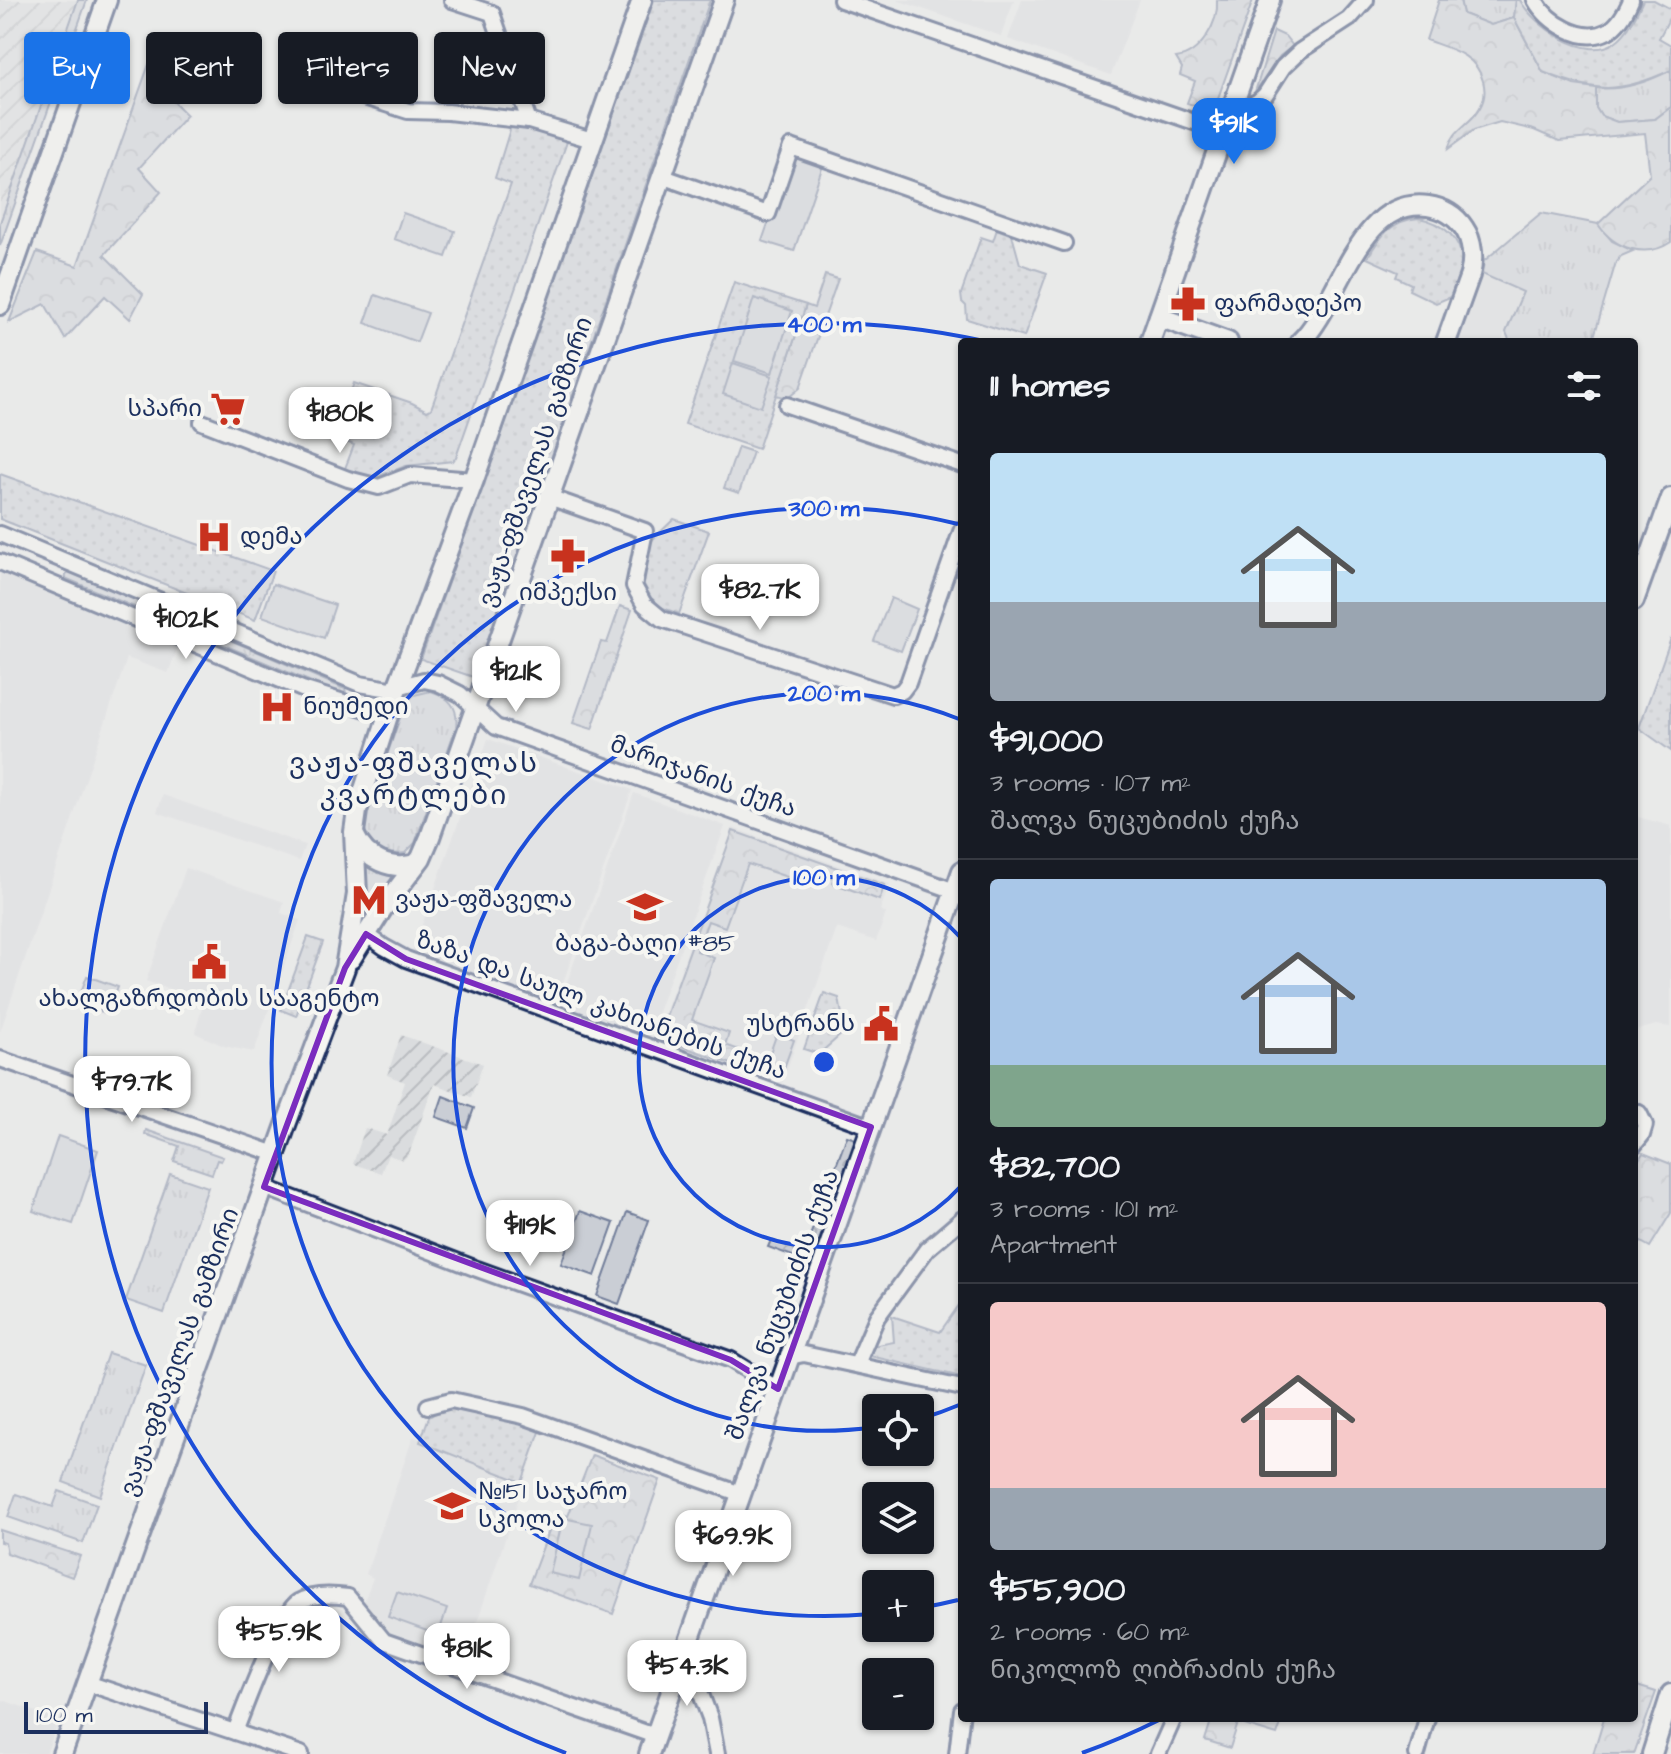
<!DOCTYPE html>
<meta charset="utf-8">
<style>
:root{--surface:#171b24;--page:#242831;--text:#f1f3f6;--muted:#9ea1a6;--line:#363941;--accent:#1a73e8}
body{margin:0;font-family:"Architects Daughter","Noto Sans Georgian",sans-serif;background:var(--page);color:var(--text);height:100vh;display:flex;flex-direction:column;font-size:30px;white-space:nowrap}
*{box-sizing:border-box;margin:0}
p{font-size:26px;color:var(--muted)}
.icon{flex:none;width:44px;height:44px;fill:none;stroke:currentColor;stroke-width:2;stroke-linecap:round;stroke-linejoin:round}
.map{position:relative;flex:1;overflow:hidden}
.side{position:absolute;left:958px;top:338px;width:680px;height:1384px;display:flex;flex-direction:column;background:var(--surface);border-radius:8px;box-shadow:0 2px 6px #0004}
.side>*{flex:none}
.banner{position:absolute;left:24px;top:32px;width:760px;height:72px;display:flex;gap:16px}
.controls{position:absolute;left:862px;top:1394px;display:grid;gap:16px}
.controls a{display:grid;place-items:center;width:72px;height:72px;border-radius:8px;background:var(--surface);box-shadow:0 2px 6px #0004;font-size:40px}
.scale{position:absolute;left:24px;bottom:20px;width:184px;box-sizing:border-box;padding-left:8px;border:4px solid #1b2f5e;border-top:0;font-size:22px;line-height:28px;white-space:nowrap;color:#1b2f5e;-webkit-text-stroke:6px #f6f6f2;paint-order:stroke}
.price{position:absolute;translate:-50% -68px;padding:0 18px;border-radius:16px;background:#fff;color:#222;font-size:26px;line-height:52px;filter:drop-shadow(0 2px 4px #0008)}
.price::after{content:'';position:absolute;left:50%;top:48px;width:24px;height:18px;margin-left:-12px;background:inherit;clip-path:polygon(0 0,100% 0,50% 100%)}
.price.on{background:var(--accent);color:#fff}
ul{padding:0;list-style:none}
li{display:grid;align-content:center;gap:16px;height:424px;padding:0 32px}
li+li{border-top:2px solid var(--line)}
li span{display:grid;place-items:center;height:248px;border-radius:8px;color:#555}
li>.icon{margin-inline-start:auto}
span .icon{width:144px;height:144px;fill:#fffc;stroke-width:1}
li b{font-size:34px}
h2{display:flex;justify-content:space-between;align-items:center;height:96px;padding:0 32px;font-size:34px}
.chip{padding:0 28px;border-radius:8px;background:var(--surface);box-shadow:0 2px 6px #0004;font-size:28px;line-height:72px}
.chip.on{background:var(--accent);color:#fff}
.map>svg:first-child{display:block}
.built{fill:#dadcde}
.industrial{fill:url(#industrial-furrows)}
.grass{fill:url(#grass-tufts);stroke:#727e9a;stroke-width:2}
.forest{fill:url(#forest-crowns);stroke:#727e9a;stroke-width:2}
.park{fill:url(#park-dots);stroke:#727e9a;stroke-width:2}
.garden{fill:#caced5;stroke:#727e9a;stroke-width:2}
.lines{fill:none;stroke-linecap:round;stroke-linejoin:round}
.minor-casing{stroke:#1b2f5e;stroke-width:20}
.major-casing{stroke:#1b2f5e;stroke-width:24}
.minor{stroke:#f6f6f2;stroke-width:14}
.major{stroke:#f6f6f2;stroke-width:18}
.marked{fill:none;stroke:#7b2cbf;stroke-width:6;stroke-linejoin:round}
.ring{fill:none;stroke:#1d4ed8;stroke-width:4}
.labels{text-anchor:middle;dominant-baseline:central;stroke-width:8;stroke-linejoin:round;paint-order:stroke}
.poi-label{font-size:24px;fill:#1b2f5e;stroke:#f6f6f2;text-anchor:start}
.street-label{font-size:24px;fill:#1b2f5e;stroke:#f6f6f2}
.quarter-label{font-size:28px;letter-spacing:2px;fill:#1b2f5e;stroke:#f6f6f2}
.centre{fill:#1d4ed8;stroke:#f6f6f2;stroke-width:4}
.ring-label{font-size:24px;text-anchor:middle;font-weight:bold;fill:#1d4ed8;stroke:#f6f6f2;stroke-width:8;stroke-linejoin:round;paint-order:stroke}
</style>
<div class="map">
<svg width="1671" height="1754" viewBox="0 0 1671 1754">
<defs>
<pattern id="industrial-furrows" width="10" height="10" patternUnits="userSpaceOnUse" patternTransform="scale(2)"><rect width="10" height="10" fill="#dadcde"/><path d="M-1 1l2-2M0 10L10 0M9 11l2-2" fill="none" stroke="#babdc1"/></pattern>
<pattern id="grass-tufts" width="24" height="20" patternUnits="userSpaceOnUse" patternTransform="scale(2)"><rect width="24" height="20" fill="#caced5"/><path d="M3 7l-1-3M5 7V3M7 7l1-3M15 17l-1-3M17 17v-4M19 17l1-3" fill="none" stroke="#adb1b9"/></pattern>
<pattern id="forest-crowns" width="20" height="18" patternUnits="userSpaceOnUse" patternTransform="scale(2)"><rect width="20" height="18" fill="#caced5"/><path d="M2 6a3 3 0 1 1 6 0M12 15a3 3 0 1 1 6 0" fill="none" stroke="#adb1b9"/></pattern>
<pattern id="park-dots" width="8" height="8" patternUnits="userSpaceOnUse" patternTransform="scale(2)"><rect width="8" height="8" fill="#caced5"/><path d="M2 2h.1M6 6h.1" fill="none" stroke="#adb1b9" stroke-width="1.8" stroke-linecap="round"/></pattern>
</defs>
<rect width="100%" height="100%" fill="#e9eae9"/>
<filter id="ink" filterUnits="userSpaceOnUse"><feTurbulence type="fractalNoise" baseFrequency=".0125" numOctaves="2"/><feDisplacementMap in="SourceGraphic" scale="16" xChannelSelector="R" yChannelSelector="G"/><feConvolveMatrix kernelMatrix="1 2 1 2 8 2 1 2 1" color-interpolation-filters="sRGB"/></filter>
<g filter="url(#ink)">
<g class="built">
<path d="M897,0H1014L1001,36Z"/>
<path d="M1022,0H1140L1111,75L1008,39Z"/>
<path d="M1482,274L1523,292L1501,342H1456Z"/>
<path d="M0,570L179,644L168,673L127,658L0,1032Z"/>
<path d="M488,739L632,790L561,988H565L634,793L725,826L649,1037L412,953Z"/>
<path d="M163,795L305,845L299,861L157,812Z"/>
<path d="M1634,816L1671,826V1027L1656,1025L1634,1031Z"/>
<path d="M733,828L890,884L880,910L886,913L876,941L837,928L782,1083L662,1041L666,1030L660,1027Z"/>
<path d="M186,868L284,902L281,913L300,920L254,1052L224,1046L195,1033L204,1001L146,981Z"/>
<path d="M455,1407L542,1429L467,1652L443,1644L440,1654L394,1642L361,1609L373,1578L366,1574L413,1437L420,1439L427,1418L443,1408Z"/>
<path d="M0,1699L59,1720L46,1754H0Z"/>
</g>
<g class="industrial">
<path d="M0,0H78L0,223Z"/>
<path d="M401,1035L483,1064L471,1097L434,1084L409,1154L403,1160L388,1155L381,1173L353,1164L365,1128L387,1135L405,1082L387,1075Z"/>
</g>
<g class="grass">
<path d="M78,0H87L0,246V223Z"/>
<path d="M1460,0H1516L1514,18L1491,25L1463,14Z"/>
<path d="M1671,70V107L1655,119L1617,122L1601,116L1596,108V88C1623,91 1647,82 1671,70Z"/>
<path d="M1541,213L1598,224L1612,241L1633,251L1621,256L1616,262L1593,340L1510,342L1506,332L1523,292L1482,274L1484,261Z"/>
<path d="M68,571L179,618L177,625L65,578Z"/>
<path d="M185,621L345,689L346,693L342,695L182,627Z"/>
<path d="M431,691C449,697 459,707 456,727L415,843L405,853C381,857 361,841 365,817L405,704L414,695Z"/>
<path d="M366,862L394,874L359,934L365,898Z"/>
<path d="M146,1130L223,1157L221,1161L217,1160L212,1174L174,1161L179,1146L145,1134Z"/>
<path d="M170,1174L208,1187L164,1313L126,1300Z"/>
<path d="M108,1353L146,1365L100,1496L63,1482Z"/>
<path d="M59,1491L97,1504L83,1543L8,1517L16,1494L53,1507Z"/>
</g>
<g class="forest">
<path d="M1217,0H1253L1213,112L1187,103L1195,81L1180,75L1182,68L1176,58C1200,55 1219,23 1217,0Z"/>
<path d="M1439,0H1460L1463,14L1491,25L1514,18L1543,72L1574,85L1596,88V108L1601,116L1617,122L1655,119L1671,107V242C1646,259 1614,249 1598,224L1650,175L1645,133L1559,141L1534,130L1500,122L1474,130L1448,149C1452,133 1463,128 1474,116C1483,105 1487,95 1483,81C1476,54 1450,49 1426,40Z"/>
<path d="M1274,31L1285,36L1293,46L1280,56L1255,92Z"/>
<path d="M158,39L191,71L167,95L187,115L139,168L161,192L104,255L143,294L130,319L105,296L65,339L45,304L9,322L37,252L77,266Z"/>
<path d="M825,275L838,279L800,388L788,398L776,395L806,305L814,308Z"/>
<path d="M620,606L632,610L592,729L573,723L601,642L607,643Z"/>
<path d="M733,831L885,885L879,900L833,883L834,878L799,866L793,879L748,864L725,927L708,921L697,951L714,958L692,1020L729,1033L725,1045L757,1056L751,1071L664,1040L668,1029L662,1027Z"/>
<path d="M847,1136L861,1141L811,1276L797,1272L801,1259L768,1247L771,1240L804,1252Z"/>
<path d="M1643,1153L1671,1164V1213L1650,1247L1641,1242L1634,1248V1167Z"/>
<path d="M592,1455L660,1480L613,1614L529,1584L556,1512L568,1516Z"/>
<path d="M0,1530L80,1556L72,1577L7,1553L5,1543L0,1542Z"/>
<path d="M1634,1685L1656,1692L1634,1754H1593L1604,1718H1634Z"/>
<path d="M1212,1718H1283L1277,1735L1238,1723L1230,1748L1205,1740Z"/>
</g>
<g class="park">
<path d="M654,0H710L478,669L473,677L421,659Z"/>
<path d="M1516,0H1520C1534,26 1587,63 1615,42C1629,32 1636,15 1643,0H1654L1671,9V15L1659,38L1671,45V70C1620,94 1595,93 1543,72L1514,18Z"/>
<path d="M511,126L541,130L568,139L456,457L453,461L406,466L376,477L344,471L354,445L334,437L354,383L412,403L427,411L431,409L511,184L495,178Z"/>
<path d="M1419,218C1442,222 1465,240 1461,266C1459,276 1454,287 1450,297L1436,303L1409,290L1411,284L1396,277L1398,272L1367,258C1381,236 1391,220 1419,218Z"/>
<path d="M997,229L1012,235L1020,264L1047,273L1024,337L967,319L966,306L962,302L961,294L981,237L993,241Z"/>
<path d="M734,282L806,305L758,449L685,424Z"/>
<path d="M0,474L273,571L255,620L0,519Z"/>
<path d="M674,519L709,531L679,614L655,605L643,583L651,541Z"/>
<path d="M1671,638V751L1639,728Z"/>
<path d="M308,937L323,942L296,1016L281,1010Z"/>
<path d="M824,993L839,998L845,1031L819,1054L804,1049Z"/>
<path d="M962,1301V1377L870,1356L872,1346L894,1342L892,1316L940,1332Z"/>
<path d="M455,1408L541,1429L522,1482L420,1442L429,1417L441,1410Z"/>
</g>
<g class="garden">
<path d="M792,154L823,165L794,251L762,241Z"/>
<path d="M403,213L455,231L446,257L394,239Z"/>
<path d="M375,295L428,313L417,342L365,323Z"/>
<path d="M754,298L792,311L772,373L734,361Z"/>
<path d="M733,363L772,376L761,407L723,394Z"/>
<path d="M738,447L753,452L739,493L724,488Z"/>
<path d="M273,584L335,605L324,638L262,616Z"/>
<path d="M891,598L917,609L901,651L874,641Z"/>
<path d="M87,976L118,987L108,1014L77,1003Z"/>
<path d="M777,1033L794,1040L781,1076L764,1070Z"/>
<path d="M443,1096L474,1108L467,1128L436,1117Z"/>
<path d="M58,1136L98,1150L73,1224L33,1211Z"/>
<path d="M580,1211L614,1223L595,1276L561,1264Z"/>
<path d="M627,1212L649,1220L619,1304L597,1296Z"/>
<path d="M563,1518L592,1524L579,1580L550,1573Z"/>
<path d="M397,1592L447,1609L438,1635L388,1617Z"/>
</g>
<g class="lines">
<g class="minor-casing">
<g id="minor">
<path d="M452,0L492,13L529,121"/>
<path d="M841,0L1223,132"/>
<path d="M1535,0C1547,22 1582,45 1608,31C1619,25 1626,12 1631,0"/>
<path d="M345,91L408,111L448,112L529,121L592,140"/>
<path d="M1234,103L1250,105L1257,102L1265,95L1283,67L1300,51L1349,19L1366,0"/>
<path d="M661,176L768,214L791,147L1064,243"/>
<path d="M787,405L962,465"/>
<path d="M202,422L348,479L379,487L410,475L474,480"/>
<path d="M549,497L645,531L634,586L644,604L662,619L893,695L902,691L908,683L962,529"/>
<path d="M0,534L360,684L390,689L424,680L438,683L460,694L496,727L955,891"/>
<path d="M0,562L302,689L388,716"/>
<path d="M366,934L384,947L406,959L871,1127"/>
<path d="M0,1059L276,1154"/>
<path d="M1634,1111L1639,1113L1645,1125L1642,1135L1634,1145"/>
<path d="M264,1187L477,1269L731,1360L778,1389"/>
<path d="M789,1357L804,1354L962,1388"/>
<path d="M857,1364L877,1317L927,1249L962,1219"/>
<path d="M428,1406L451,1400L523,1416L741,1494"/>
<path d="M685,1652L710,1718L717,1754"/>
<path d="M87,1683L301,1754"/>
<path d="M235,1732C244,1708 280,1612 298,1602C312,1594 334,1595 348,1597L384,1641L655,1736"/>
<path d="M957,1754L962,1710"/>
<path d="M1158,1754L1174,1718"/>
<path d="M1417,1754L1427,1718"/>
</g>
</g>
<g class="major-casing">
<g id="major">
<path d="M0,305L107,0"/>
<path d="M1159,317L1228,342"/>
<path d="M1150,342L1270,0"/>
<path d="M1300,342C1340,304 1358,196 1428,206C1442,208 1455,215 1464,228C1473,241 1474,260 1470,275L1446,342"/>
<path d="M1634,601L1671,498"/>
<path d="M355,836C366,860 391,871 416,864"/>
<path d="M351,959L383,908L421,858L430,837L724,0"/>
<path d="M62,1754L287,1122L345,968L357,894L354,832L357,811L397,688L474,480L642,0"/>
<path d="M649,1754L962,871"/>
<path d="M1652,1754L1671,1694"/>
</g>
</g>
<use href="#minor" class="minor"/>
<use href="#major" class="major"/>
</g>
</g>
<path d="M0 0H1671V1754H0ZM366,934L406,959L871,1127L778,1389L731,1360L264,1187L345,968Z" fill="#e9eae9" fill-opacity=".55" fill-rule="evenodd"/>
<path class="marked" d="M366,934L406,959L871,1127L778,1389L731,1360L264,1187L345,968Z"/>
<g class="ring">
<path d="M961 1186A185 185 0 1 1 961 938"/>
<path d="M959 1405A369 369 0 0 1 923 1418M875 1427A369 369 0 1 1 959 719"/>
<path d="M958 1600A554 554 0 0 1 920 1608M872 1614A554 554 0 1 1 958 524"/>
<path d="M1159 1720A738 738 0 0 1 1082 1753M566 1753A738 738 0 0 1 984 341"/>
</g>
<defs>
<g id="pharmacy-bare" transform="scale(2.76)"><path d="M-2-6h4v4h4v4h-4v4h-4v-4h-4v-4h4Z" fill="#c8321e" stroke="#f6f6f2" stroke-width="2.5" paint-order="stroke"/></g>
<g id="supermarket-bare" transform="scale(2.76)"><path d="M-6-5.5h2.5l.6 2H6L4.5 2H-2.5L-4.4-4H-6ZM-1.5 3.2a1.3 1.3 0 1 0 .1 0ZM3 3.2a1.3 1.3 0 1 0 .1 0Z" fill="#c8321e" stroke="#f6f6f2" stroke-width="2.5" paint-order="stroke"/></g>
<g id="hospital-bare" transform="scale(2.76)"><path d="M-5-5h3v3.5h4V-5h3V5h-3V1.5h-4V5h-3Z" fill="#c8321e" stroke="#f6f6f2" stroke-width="2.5" paint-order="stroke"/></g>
<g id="metro-bare" transform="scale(2.76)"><path d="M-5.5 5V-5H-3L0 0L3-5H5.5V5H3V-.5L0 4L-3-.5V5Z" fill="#c8321e" stroke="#f6f6f2" stroke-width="2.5" paint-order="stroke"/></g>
<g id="school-bare" transform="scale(2.76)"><path d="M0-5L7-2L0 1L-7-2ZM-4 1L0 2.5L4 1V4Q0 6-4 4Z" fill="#c8321e" stroke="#f6f6f2" stroke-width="2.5" paint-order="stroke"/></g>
<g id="civic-bare" transform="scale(2.76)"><path d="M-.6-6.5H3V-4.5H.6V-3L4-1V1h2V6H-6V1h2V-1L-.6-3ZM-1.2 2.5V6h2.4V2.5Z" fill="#c8321e" stroke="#f6f6f2" stroke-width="2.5" paint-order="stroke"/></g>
</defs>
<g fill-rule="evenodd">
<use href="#pharmacy-bare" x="1188" y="304"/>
<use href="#supermarket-bare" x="228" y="409"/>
<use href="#hospital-bare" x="214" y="537"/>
<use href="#pharmacy-bare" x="568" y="556"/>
<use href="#hospital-bare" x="277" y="707"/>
<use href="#metro-bare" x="369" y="900"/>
<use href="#school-bare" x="645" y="907"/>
<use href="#civic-bare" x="209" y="962"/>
<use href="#civic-bare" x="881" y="1024"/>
<use href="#school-bare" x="452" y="1506"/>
</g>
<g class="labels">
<g class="poi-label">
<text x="1214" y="304">ფარმადეპო</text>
<text x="202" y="409" text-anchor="end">სპარი</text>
<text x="240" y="537">დემა</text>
<text x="568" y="593" text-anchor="middle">იმპექსი</text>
<text x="303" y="707">ნიუმედი</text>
<text x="395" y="900">ვაჟა-ფშაველა</text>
<text x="645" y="944" text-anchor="middle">ბაგა-ბაღი #85</text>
<text x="209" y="999" text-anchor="middle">ახალგაზრდობის სააგენტო</text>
<text x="855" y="1024" text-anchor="end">უსტრანს</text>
<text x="478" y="1492">№151 საჯარო<tspan x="478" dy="28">სკოლა</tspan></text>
</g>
<g class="street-label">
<text transform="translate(536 462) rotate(-71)">ვაჟა-ფშაველას გამზირი</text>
<text transform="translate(703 777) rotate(20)">მარიჯანის ქუჩა</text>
<text transform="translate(601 1006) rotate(20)">ზაზა და საულ კახიანების ქუჩა</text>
<text transform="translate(783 1305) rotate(-70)">შალვა ნუცუბიძის ქუჩა</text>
<text transform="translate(180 1352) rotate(-70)">ვაჟა-ფშაველას გამზირი</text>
</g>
<g class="quarter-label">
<text x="414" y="763">ვაჟა-ფშაველას<tspan x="414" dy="32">კვარტლები</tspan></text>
</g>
</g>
<circle cx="824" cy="1062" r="12" class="centre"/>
<g class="ring-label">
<text x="824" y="332">400 m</text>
<text x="824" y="516">300 m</text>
<text x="824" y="701">200 m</text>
<text x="824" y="885">100 m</text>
</g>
</svg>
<div class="controls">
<a><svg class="icon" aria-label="locate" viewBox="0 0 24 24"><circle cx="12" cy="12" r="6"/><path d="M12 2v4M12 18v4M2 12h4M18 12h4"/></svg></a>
<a><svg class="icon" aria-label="layers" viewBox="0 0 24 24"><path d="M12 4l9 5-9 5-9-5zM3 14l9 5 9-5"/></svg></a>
<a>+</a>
<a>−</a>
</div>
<div class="scale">100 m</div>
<b class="price on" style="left:1234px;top:166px">$91K</b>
<b class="price" style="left:340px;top:455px">$180K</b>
<b class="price" style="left:760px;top:632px">$82.7K</b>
<b class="price" style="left:186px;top:661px">$102K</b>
<b class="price" style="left:516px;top:714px">$121K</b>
<b class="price" style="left:132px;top:1124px">$79.7K</b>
<b class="price" style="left:530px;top:1268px">$119K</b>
<b class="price" style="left:733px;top:1578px">$69.9K</b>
<b class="price" style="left:279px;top:1674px">$55.9K</b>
<b class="price" style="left:467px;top:1691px">$81K</b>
<b class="price" style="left:687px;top:1708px">$54.3K</b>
<div class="banner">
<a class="chip on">Buy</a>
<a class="chip">Rent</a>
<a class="chip">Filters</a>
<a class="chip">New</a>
</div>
<section class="side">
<h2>11 homes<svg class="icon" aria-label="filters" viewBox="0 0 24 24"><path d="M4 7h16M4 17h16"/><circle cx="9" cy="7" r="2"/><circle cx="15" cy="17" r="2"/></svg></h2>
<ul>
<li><span style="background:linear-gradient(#bfe0f5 60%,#9aa5b1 0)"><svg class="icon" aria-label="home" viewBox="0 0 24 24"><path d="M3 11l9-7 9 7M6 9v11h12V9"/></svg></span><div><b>$91,000</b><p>3 rooms · 107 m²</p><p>შალვა ნუცუბიძის ქუჩა</p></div></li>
<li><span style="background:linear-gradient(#a9c7e8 75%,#7fa58c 0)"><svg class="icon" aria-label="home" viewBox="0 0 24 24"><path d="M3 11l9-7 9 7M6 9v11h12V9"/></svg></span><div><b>$82,700</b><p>3 rooms · 101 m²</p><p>Apartment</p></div></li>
<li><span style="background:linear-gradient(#f6c9c9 75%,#9aa5b1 0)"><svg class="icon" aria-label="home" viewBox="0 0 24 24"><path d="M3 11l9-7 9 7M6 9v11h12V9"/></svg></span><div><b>$55,900</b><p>2 rooms · 60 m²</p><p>ნიკოლოზ ღიბრაძის ქუჩა</p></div></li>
</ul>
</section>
</div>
